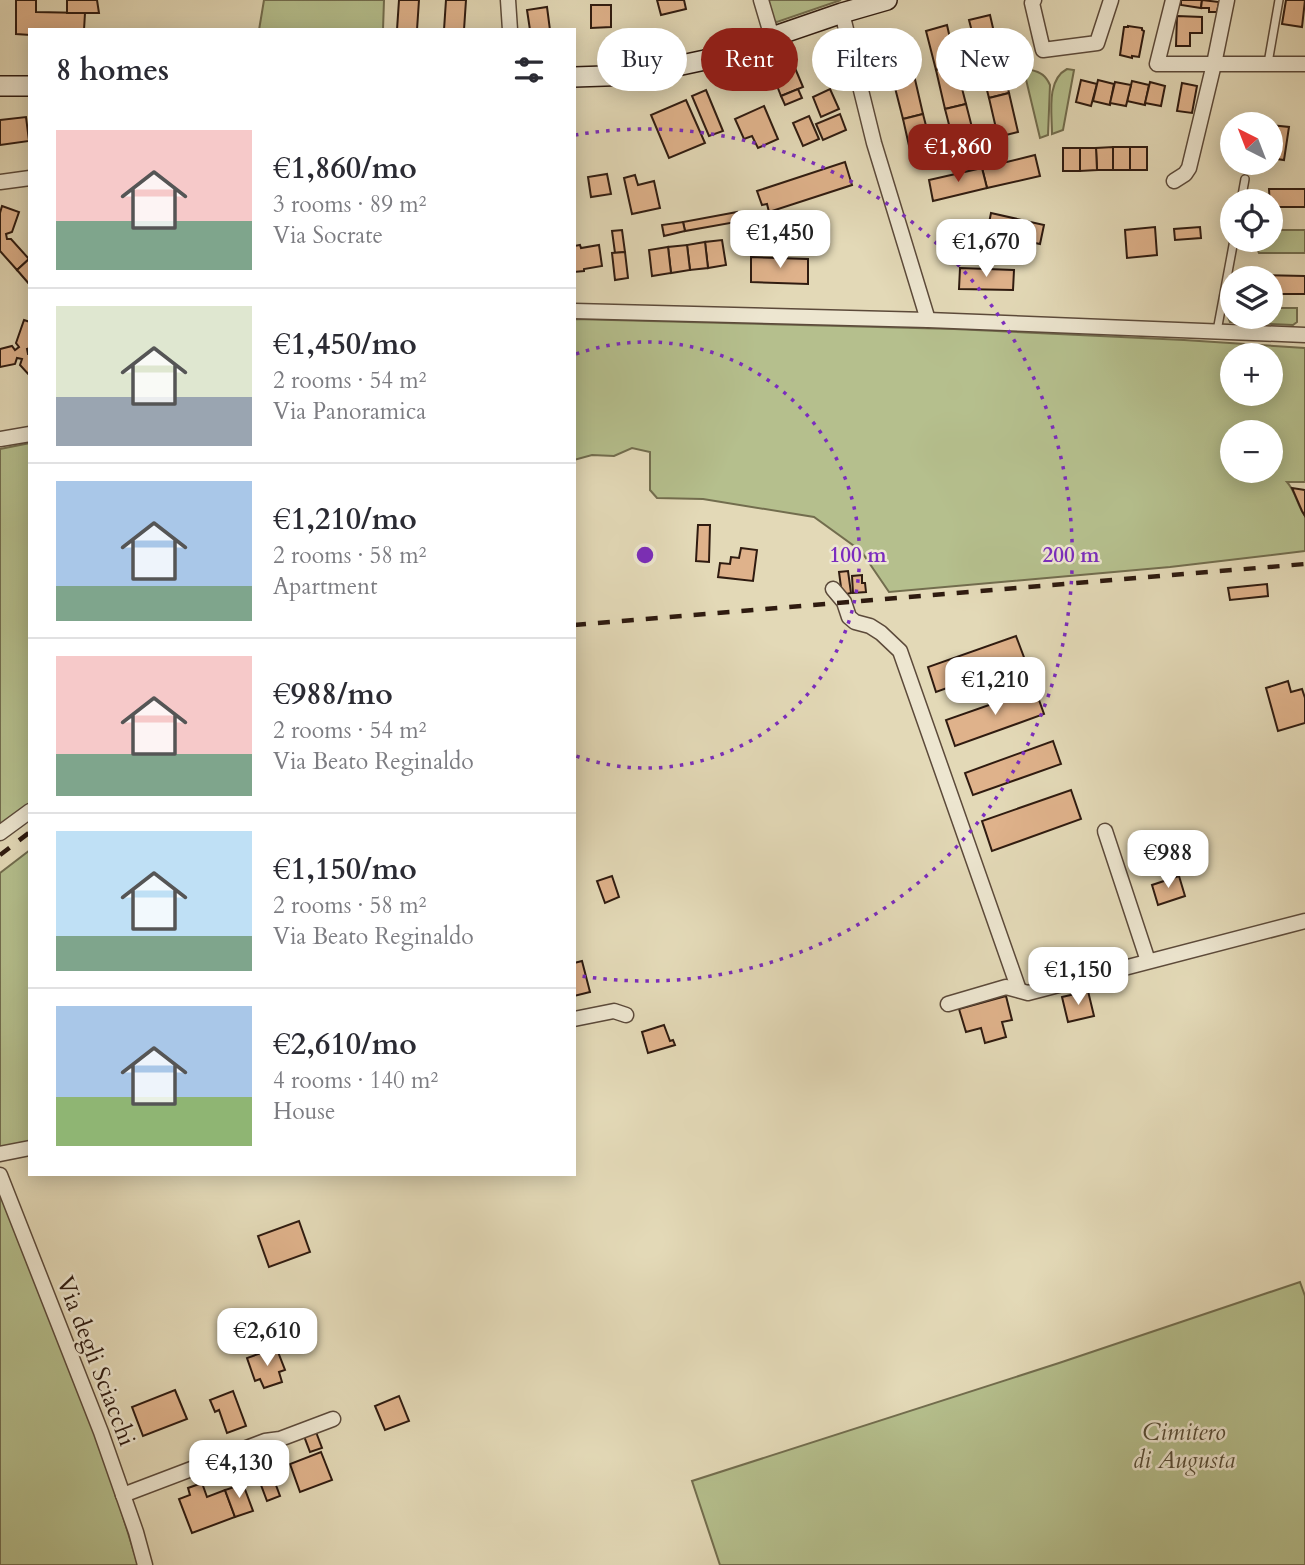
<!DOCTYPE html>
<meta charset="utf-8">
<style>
:root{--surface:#fff;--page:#f2f2f3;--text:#2b2b33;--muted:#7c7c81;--line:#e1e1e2;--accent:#8f2418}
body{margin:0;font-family:Cardo,serif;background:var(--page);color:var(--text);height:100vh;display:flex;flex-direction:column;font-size:26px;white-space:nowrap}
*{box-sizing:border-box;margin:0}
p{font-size:23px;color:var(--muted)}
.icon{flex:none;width:38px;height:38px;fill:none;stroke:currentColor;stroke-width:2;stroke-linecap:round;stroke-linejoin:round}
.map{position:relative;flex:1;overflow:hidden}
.panel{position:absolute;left:28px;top:28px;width:548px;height:1148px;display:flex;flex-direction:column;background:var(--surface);border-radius:0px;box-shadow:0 4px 18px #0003}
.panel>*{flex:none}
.guide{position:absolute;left:597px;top:28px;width:602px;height:63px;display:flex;gap:14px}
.needle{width:46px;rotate:318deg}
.tools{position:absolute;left:1220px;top:112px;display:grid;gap:14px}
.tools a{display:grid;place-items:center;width:63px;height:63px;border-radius:50%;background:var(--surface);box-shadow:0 4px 18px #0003;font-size:35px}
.price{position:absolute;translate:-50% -60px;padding:0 16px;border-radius:14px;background:#fff;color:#222;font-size:23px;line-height:46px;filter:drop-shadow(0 2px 4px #0008)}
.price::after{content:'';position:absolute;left:50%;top:42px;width:21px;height:16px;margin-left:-10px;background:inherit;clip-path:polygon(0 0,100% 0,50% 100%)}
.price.current{background:var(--accent);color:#fff}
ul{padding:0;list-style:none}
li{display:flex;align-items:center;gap:21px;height:175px;padding:0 28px}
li+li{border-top:2px solid var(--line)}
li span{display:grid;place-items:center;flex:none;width:196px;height:140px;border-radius:0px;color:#555}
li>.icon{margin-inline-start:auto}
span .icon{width:84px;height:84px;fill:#fffc;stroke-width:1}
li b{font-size:30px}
h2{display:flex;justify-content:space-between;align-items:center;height:84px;padding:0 28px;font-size:30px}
.tag{padding:0 24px;border-radius:32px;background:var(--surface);box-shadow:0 4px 18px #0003;font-size:24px;line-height:63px}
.tag.current{background:var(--accent);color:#fff}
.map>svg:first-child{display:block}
.green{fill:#b5bf8d;stroke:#726d4e;stroke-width:2;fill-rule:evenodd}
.building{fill:#dfb28b;stroke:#2f1b10;stroke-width:2}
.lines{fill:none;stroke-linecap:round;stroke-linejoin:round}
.service-casing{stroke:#5c4a3a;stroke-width:10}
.minor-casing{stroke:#5c4a3a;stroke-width:17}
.secondary-casing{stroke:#2f1b10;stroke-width:22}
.service{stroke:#ede6d0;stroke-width:7}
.minor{stroke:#ede6d0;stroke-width:14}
.secondary{stroke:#ede6d0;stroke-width:19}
.rail{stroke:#2f1b10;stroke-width:4.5;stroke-dasharray:12 12;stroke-linecap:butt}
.ring{fill:none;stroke:#7b2cbf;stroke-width:3.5;stroke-dasharray:3.5 7}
.labels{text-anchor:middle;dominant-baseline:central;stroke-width:5;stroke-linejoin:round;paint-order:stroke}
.street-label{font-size:24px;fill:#2f1b10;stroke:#ede6d0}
.park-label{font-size:24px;font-style:italic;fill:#574c36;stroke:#ede6d0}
.centre{fill:#7b2cbf;stroke:#ede6d0;stroke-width:3.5}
.ring-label{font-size:21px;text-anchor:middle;font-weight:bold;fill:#7b2cbf;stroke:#ede6d0;stroke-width:5;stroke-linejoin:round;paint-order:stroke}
</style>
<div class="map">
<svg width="1305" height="1565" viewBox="0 0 1305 1565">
<rect width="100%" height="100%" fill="#e3d9b7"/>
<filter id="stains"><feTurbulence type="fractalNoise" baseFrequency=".00286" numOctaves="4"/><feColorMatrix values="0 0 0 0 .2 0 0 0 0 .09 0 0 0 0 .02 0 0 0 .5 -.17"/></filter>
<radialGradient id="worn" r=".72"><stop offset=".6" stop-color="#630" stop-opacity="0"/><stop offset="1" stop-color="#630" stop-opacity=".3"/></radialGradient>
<g class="green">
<path d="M264,0H384L383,30H259Z"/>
<path d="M767,0H841L777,22L774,21Z"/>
<path d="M1067,69L1074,70L1063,130L1052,134C1052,113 1046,80 1067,69Z"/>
<path d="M1031,70C1041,72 1046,76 1050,85L1048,135L1040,138L1024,71Z"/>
<path d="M1271,230H1305V253H1259L1256,247V240H1270Z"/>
<path d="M1228,308H1232V317H1270L1271,308H1297V322L1293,325L1230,322L1228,317Z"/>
<path d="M574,319L954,329L1184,340L1305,348V482H1287C1296,492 1297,505 1305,516V551L1170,567L889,592L861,551L814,517L703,499L657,498L650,490V452L632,448L614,456L592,455L574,460ZM1232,355H1270V394H1232ZM1232,432H1270V471H1232Z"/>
<path d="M30,443V805L1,825L0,823V449Z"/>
<path d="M30,850V1144L0,1150V873Z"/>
<path d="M0,1194L105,1459L138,1565H0Z"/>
<path d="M1300,1282L1305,1296V1565H720L692,1481L1059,1363Z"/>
</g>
<g class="building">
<path d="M16,0H36V12L85,13L84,30H30V35L16,34Z"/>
<path d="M67,0H97L99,13H67Z"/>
<path d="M399,0H419L417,30H397Z"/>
<path d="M446,0H466L464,30H444Z"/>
<path d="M657,0H684L686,9L661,15Z"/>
<path d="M1181,0H1202L1201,8L1181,5Z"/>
<path d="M1202,0L1219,2L1217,12H1209V8H1201Z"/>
<path d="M1286,0H1305L1302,27L1282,24Z"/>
<path d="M591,5H611V27L591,28Z"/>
<path d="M547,7L550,30H530L527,10Z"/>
<path d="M990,15L999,54L979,59L969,20Z"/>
<path d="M1177,16L1202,17V33H1190V46H1176Z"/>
<path d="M947,25L956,65L936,70L926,31Z"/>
<path d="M1128,26L1142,28V30L1144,31L1139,57L1132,56V58L1120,55L1124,27H1128Z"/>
<path d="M904,36L914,75L893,80L884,41Z"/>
<path d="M788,50L795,68L774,78L766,60Z"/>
<path d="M999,54L1009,93L989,98L979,59Z"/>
<path d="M956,65L966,104L945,109L936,70Z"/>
<path d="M795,68L803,87L781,96L774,78Z"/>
<path d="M914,75L923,114L903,119L893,80Z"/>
<path d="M1081,80L1097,84L1091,106L1076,102Z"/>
<path d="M1098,80L1114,84L1110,105L1093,101Z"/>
<path d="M1132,81L1149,85L1145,105L1127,101Z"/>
<path d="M1115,82L1131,85L1126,106L1110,103Z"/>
<path d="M1150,82L1165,86L1161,106L1145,103Z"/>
<path d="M1182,83L1197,86L1192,113L1177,111Z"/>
<path d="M798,89L802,98L785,105L781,96Z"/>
<path d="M830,89L839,109L821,117L813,97Z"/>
<path d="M706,90L723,131L709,136L692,96Z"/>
<path d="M1009,93L1018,132L998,137L989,98Z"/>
<path d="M686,100L705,143L669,158L651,115Z"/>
<path d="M966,104L976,143L955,148L945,109Z"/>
<path d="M764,106L778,139L758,148L752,136L744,139L735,119Z"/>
<path d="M840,114L846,130L823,140L816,124Z"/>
<path d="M923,114L933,153L912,159L903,119Z"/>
<path d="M809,116L819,139L803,146L793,123Z"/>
<path d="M26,117L29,141L0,145V120Z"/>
<path d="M1270,125L1289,127L1284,160L1270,158Z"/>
<rect x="1113" y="147" width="17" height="23"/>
<path d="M1113,147V170H1097L1096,148Z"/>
<rect x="1130" y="147" width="17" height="23"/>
<rect x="1063" y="148" width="17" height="23"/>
<path d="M1080,148H1096L1097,170L1080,171Z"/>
<path d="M1035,155L1040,176L987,188L982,168Z"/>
<path d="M845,162L852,185L769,212L767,204L762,205L757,191Z"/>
<path d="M982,168L987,188L933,201L929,180Z"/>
<path d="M607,174L611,194L591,197L588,177Z"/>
<path d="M635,175L638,185L654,181L660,208L632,214L624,178Z"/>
<path d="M1269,189H1305V207H1270Z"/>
<path d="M2,206L19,212L12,232L6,234L7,239H11L29,259L17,270L0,251V213Z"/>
<path d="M737,212L736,222L685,231L683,222Z"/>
<path d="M991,213L1044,225L1040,244L987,233Z"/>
<path d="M683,222L685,231L664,236L662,225Z"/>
<path d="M1155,227L1157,255L1127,258L1125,230Z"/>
<path d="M1200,227L1201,238L1175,240L1174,229Z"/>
<path d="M622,230L625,252L615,253L612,231Z"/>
<path d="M722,240L726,265L708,268L705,242Z"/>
<path d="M705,242L708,268L690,270L687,245Z"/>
<path d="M580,245L581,248L599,245L602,266L584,269V271L574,272V246Z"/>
<path d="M687,245L690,270L671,273L668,247Z"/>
<path d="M668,247L671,273L652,276L649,250Z"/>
<path d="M625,252L628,278L615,280L612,253Z"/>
<path d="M751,257L808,259V284L751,282Z"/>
<path d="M29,259L30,260V285L17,270Z"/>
<path d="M960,268L1014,270L1013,290L959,289Z"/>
<path d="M1257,275L1305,276V294H1270V278H1257Z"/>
<path d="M24,320L30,322V348L27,349L28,354H30V376L20,365L22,359L17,358L15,364L0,367V349L12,346L15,350L19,347L16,343Z"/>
<path d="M1292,488L1305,490V516L1302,511Z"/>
<path d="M698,525H710L709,562L696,561Z"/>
<path d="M741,548L757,550L753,581L718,577L720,563L730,564L731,557L739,558Z"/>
<path d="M848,571L851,593L842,595L839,572Z"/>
<path d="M862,575V583H865L866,592L853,593L852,576Z"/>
<path d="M1267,584L1268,596L1230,600L1228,588Z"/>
<path d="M1016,636L1025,660L936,692L928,667Z"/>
<path d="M1288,681L1291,692L1302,689L1305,698V723L1278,731L1266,688Z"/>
<path d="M1035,689L1044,714L955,746L946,720Z"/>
<path d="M1053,741L1061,764L973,795L965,773Z"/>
<path d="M1071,790L1081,819L992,851L982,821Z"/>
<path d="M612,876L619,897L605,903L597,881Z"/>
<path d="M1179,876L1185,896L1158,905L1152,885Z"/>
<path d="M582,961L590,992L574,996V963Z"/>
<path d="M1088,991L1094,1016L1068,1022L1062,997Z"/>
<path d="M1006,996L1012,1020L1002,1022L1006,1037L985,1043L981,1028L966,1032L959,1009Z"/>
<path d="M664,1025L670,1041L673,1040L675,1045L648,1053L642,1032Z"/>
<path d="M299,1221L310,1252L269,1267L258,1236Z"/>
<path d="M267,1351L268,1355L278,1352L285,1370L279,1372L282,1382L264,1388L260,1379L255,1381L247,1358Z"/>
<path d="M175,1390L187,1419L143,1436L132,1407Z"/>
<path d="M233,1391L246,1426L227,1433L219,1410L215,1412L210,1400Z"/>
<path d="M399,1396L409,1421L385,1430L375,1406Z"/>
<path d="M316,1432L322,1448L310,1452L304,1436Z"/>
<path d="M321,1452L332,1480L300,1492L290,1464Z"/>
<path d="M268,1464L280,1496L267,1501L255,1469Z"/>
<path d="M202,1483L207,1497L225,1490L235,1517L192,1533L179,1499L190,1495L188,1488Z"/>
<path d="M243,1484L253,1511L235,1517L225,1490Z"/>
</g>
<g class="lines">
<g class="service-casing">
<g id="service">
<path d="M1268,63L1279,0"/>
<path d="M1241,201L1245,179"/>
<path d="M1217,331L1234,240"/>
</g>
</g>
<g class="minor-casing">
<g id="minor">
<path d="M508,0L510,30"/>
<path d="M761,0L772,37"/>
<path d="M1034,0L1032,3L1043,50L1097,43L1111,0"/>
<path d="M1173,0L1157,64H1305"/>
<path d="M842,13L874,143L928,320"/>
<path d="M1174,181L1185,174L1189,168L1214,64L1227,0"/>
<path d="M0,182L30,178"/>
<path d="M574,311L928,320L1305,335"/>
<path d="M0,439L30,434"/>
<path d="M833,589L844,602L849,617L855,622L870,626L881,633L900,651L1019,990"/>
<path d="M1105,831L1148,961"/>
<path d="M0,833L30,811"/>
<path d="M948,1004L1006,987L1028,993L1305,921"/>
<path d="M574,1019L614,1011L626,1015"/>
<path d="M0,1154L30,1148"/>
<path d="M0,1175L101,1432L136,1532L145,1565"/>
<path d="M123,1495L265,1441L280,1439L333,1419"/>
</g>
</g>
<g class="secondary-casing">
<g id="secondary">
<path d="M574,77L635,75L705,60L842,13L887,0"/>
<path d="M0,86H30"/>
</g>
</g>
<use href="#service" class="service"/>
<use href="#minor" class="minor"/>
<use href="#secondary" class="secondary"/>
<g class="rail">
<path d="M574,625L1305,564"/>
<path d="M0,855L30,832"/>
</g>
</g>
<g class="ring">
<path d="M576 354A213 213 0 1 1 576 756"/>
<path d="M575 135A426 426 0 1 1 575 975"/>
</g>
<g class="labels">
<g class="street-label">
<text transform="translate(96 1361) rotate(69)">Via degli Sciacchi</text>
</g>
<g class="park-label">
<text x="1184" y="1432">Cimitero<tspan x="1184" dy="28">di Augusta</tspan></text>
</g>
</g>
<circle cx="645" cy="555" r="10" class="centre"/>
<g class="ring-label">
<text x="858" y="562">100 m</text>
<text x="1071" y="562">200 m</text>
</g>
<rect width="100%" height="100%" filter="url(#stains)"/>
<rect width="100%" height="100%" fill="url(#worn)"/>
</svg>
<div class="tools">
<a><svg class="needle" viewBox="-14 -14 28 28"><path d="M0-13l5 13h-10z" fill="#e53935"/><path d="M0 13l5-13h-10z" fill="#7c7c81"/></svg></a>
<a><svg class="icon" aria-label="locate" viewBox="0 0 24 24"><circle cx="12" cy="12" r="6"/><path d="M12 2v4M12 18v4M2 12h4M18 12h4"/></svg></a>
<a><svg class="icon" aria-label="layers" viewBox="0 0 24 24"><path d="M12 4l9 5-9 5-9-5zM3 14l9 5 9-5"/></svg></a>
<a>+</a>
<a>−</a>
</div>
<b class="price current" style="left:958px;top:184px">€1,860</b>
<b class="price" style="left:780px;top:270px">€1,450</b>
<b class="price" style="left:986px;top:279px">€1,670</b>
<b class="price" style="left:995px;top:717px">€1,210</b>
<b class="price" style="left:1168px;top:890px">€988</b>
<b class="price" style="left:1078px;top:1007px">€1,150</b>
<b class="price" style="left:267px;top:1368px">€2,610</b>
<b class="price" style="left:239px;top:1500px">€4,130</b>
<div class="guide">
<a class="tag">Buy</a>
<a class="tag current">Rent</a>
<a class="tag">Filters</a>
<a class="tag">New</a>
</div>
<section class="panel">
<h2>8 homes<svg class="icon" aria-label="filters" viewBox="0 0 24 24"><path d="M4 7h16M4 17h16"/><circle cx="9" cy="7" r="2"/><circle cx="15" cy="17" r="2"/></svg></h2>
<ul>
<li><span style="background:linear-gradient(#f6c9c9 65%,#7fa58c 0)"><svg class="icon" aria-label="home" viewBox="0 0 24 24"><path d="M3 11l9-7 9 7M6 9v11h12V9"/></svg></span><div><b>€1,860/mo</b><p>3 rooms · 89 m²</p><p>Via Socrate</p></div></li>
<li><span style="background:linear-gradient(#dfe7d0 65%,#9aa5b1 0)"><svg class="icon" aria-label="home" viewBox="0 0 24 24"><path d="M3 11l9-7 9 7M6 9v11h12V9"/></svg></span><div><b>€1,450/mo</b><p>2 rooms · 54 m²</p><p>Via Panoramica</p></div></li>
<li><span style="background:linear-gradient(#a9c7e8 75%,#7fa58c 0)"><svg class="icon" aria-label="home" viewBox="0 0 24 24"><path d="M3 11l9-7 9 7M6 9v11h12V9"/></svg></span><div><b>€1,210/mo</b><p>2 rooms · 58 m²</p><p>Apartment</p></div></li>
<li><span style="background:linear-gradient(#f6c9c9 70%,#7fa58c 0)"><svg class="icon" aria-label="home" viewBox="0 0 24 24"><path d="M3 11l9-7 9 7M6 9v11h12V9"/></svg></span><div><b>€988/mo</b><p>2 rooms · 54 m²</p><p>Via Beato Reginaldo</p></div></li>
<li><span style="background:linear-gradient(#bfe0f5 75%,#7fa58c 0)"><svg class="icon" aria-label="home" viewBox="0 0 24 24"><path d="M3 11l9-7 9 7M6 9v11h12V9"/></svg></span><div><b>€1,150/mo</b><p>2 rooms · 58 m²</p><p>Via Beato Reginaldo</p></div></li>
<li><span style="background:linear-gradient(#a9c7e8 65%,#8fb573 0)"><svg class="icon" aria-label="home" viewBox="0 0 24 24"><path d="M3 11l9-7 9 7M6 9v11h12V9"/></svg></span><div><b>€2,610/mo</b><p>4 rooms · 140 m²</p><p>House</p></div></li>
</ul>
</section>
</div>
